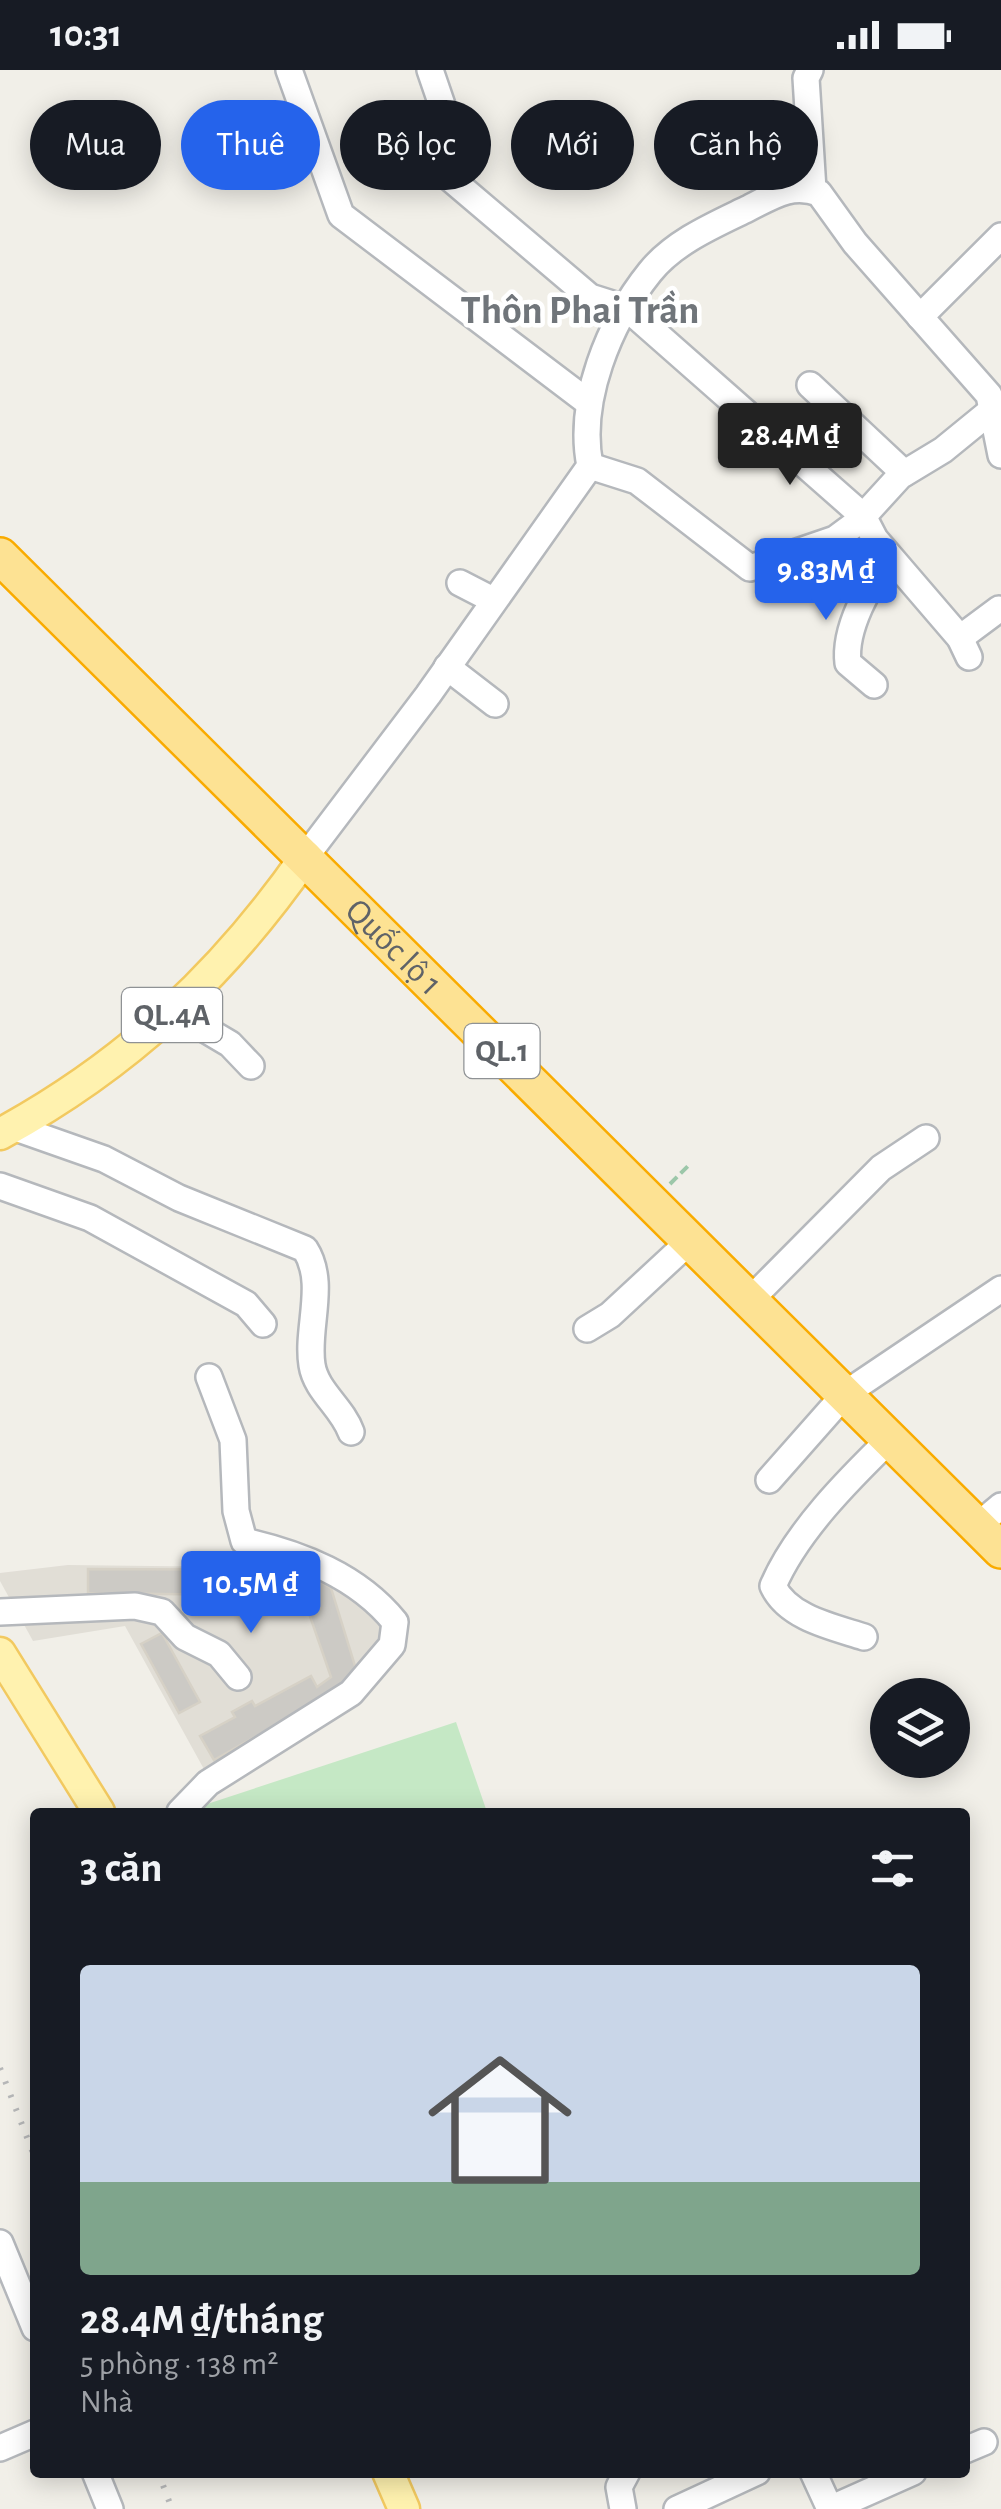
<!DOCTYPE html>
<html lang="vi">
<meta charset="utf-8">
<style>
:root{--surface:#171b24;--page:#242831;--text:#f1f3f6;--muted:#9ea1a6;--line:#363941;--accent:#2563eb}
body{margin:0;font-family:"Alegreya Sans",sans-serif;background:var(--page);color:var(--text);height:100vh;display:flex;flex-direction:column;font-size:38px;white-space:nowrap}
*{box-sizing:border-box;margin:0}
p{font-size:32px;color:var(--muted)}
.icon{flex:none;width:55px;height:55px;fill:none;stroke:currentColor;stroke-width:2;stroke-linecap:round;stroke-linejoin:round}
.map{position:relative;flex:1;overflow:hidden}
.panel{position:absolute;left:30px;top:1738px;width:940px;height:670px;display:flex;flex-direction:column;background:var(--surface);border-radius:10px;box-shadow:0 5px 25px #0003}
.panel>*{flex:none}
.hud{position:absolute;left:30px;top:30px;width:942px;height:90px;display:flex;gap:20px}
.buttons{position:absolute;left:870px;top:1608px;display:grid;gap:20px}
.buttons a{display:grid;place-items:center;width:100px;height:100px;border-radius:50%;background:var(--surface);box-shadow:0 5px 25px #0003;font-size:50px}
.price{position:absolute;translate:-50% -85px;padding:0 22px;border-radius:10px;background:var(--accent);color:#fff;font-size:32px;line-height:65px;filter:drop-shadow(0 2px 5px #0008)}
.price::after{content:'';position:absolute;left:50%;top:60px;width:30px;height:22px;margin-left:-15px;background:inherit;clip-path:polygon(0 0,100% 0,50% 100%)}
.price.selected{background:#222;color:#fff}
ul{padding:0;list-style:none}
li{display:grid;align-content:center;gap:20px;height:530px;padding:0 50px}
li+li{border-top:2px solid var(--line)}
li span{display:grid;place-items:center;height:310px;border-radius:10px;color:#555}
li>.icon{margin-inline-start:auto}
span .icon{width:180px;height:180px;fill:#fffc;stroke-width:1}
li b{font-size:42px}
h2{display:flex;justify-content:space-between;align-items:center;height:120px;padding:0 50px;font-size:42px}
.pill{padding:0 35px;border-radius:45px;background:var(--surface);box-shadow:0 5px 25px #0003;font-size:35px;line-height:90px}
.pill.selected{background:var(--accent);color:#fff}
.status{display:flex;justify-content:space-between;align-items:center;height:70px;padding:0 50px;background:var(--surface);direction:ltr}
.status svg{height:28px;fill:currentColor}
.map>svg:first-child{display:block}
.education{fill:#e1ded6}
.green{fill:#c5e8c5}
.building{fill:#cccac5;stroke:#d6d1c6;stroke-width:2.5}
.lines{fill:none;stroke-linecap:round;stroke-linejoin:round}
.minor-casing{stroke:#b5b8bc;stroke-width:30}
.major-casing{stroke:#f2c960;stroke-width:35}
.highway-casing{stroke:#f9ab00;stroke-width:40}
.path{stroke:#9cc7a9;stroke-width:4;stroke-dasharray:10 5;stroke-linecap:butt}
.minor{stroke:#fff;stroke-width:25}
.major{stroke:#fff2af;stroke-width:30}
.highway{stroke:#fde293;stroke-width:35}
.rail{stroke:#b6b7b8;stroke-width:6;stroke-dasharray:2.5 12;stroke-linecap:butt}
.labels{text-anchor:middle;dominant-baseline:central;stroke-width:9;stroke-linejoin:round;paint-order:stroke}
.shield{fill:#fff;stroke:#8f9295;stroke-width:2.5}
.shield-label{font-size:32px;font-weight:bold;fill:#5f6368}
.street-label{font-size:35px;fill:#5f6368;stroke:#fff}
.quarter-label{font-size:40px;font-weight:bold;fill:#70757a;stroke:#fff}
</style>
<div class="status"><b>10:31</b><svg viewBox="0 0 49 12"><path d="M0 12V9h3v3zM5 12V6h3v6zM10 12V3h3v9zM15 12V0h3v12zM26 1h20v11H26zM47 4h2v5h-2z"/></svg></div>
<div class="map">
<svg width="1001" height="2439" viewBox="0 0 1001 2439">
<rect width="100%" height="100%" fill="#f1efe8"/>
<path class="education" d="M68,1495L310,1498L378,1544L383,1562L341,1623L205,1701L125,1556L33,1571L0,1511V1503Z"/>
<path class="green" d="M456,1652L487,1742H200L198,1737Z"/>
<g class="building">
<path d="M88,1499L301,1500L331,1518L359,1609L214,1690L200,1666L235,1647L232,1642L252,1631L255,1636L311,1606L317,1617L331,1607L303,1526L88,1523Z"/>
<path d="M162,1563L200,1632L179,1643L141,1574Z"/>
</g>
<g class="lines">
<g class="minor-casing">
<g id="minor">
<path d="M289,0L341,145L589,333"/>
<path d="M430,0L442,35L433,90L438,98L590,227L628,239L863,446L875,469L960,568L969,587"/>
<path d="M810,0L806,8L813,120"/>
<path d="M920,247L1001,166"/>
<path d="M810,315L904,403"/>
<path d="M590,396L637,411L750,498L835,469L858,452L900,406L943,380L992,340"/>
<path d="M460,513L493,530"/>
<path d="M960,568L999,539"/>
<path d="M447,597L495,634"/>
<path d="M874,615L848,593C844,561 868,511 892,490"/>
<path d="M306,786L428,625L590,396C577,331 609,253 650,202C674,172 714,155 747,139C773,126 791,113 819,123L855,173L989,325L1001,385"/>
<path d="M176,942L230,974L251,996"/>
<path d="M13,1057L104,1089L179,1128L305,1179C327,1213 306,1258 312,1295C316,1321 342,1337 351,1362"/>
<path d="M0,1116L90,1148L246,1234L263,1254"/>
<path d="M751,1229L881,1098L926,1068"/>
<path d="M587,1259L610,1245L691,1170"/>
<path d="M769,1410L845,1324L1001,1219"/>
<path d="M977,1456L1001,1436"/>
<path d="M0,1542L135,1536L162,1542L185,1567L219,1584L238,1607"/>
<path d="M864,1567C833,1557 788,1548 773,1516C796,1462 848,1410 890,1369"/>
<path d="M180,1742L208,1713L351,1623L392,1575L395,1552C358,1506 301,1484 244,1471L236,1441L233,1370L209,1307"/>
<path d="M0,2173L35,2258"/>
<path d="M0,2378L35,2363"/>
<path d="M965,2380L984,2372"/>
<path d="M95,2402L110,2439"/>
<path d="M813,2402L830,2439"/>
<path d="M623,2439L619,2417L627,2402"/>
<path d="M677,2439L757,2402"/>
<path d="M830,2439L913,2402"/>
</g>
</g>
<g class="major-casing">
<g id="major">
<path d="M0,1064C127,995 224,904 306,786"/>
<path d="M0,1583L99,1742"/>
<path d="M388,2402L404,2439"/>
</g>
</g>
<g class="highway-casing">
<g id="highway">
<path id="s1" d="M0,486L1001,1480"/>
</g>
</g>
<path class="path" d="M670,1114L691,1093"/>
<use href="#minor" class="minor"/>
<use href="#major" class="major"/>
<use href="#highway" class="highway"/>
<g class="rail">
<path d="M0,1998L35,2088"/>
<path d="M158,2402L172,2439"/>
</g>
</g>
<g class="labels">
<g class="shield">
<rect x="122" y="918" width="100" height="54" rx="8"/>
<rect x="464.5" y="954" width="75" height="54" rx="8"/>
</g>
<g class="shield-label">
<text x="172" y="945">QL.4A</text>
<text x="502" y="981">QL.1</text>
</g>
<g class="street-label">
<text stroke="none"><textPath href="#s1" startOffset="555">Quốc lộ 1</textPath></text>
</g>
<g class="quarter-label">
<text x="580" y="241">Thôn Phai Trần</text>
</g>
</g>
</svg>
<div class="buttons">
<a><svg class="icon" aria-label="layers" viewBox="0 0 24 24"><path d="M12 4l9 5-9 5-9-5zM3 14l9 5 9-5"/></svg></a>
</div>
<b class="price selected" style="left:790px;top:418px">28.4M ₫</b>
<b class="price" style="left:826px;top:553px">9.83M ₫</b>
<b class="price" style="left:251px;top:1566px">10.5M ₫</b>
<div class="hud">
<a class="pill">Mua</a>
<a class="pill selected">Thuê</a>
<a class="pill">Bộ lọc</a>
<a class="pill">Mới</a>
<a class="pill">Căn hộ</a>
</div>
<section class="panel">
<h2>3 căn<svg class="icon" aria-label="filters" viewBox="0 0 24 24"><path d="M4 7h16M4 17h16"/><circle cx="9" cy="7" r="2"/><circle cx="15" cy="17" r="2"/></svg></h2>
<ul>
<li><span style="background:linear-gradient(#c9d6e8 70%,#7fa58c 0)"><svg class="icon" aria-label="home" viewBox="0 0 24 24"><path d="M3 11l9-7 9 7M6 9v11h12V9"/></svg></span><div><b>28.4M ₫/tháng</b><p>5 phòng · 138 m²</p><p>Nhà</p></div></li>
</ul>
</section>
</div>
